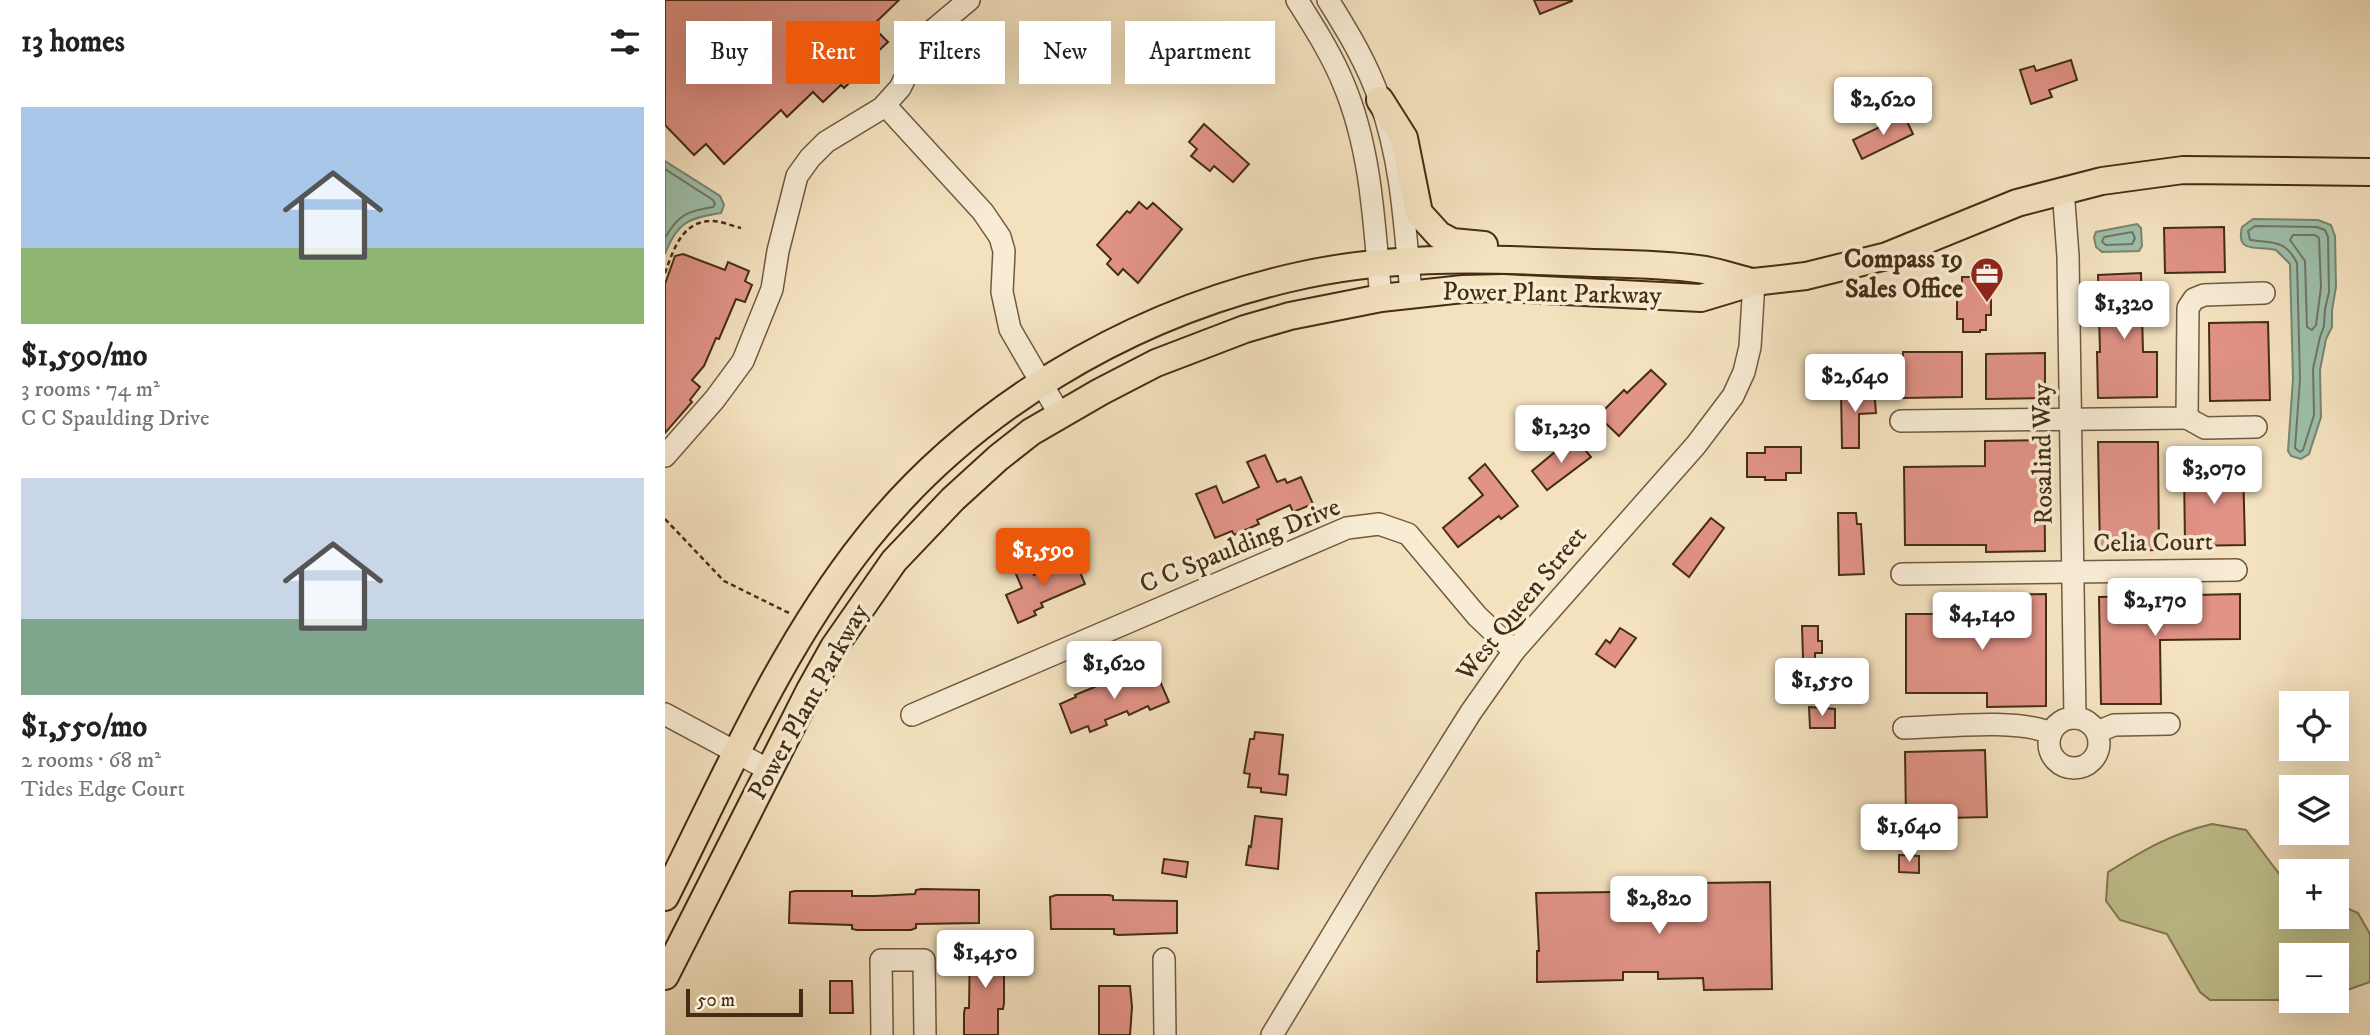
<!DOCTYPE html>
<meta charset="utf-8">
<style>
:root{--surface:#fff;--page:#f2f2f2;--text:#222;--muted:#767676;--accent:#ea580c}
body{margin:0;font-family:"IM FELL DW Pica",serif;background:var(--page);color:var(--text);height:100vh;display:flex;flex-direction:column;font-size:26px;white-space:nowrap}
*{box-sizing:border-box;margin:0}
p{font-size:23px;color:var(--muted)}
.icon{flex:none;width:38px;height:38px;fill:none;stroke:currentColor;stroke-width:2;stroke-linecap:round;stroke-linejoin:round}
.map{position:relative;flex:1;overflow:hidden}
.details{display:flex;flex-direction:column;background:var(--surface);width:665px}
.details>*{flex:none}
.guide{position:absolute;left:21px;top:21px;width:665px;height:63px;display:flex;gap:14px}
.buttons{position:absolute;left:1614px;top:691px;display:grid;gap:14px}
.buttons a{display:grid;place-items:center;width:70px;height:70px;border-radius:0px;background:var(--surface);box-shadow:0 7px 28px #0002;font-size:35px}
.scale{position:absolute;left:21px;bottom:18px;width:117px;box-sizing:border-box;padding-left:7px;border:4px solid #452d14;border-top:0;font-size:19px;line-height:24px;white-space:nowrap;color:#452d14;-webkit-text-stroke:5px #f8ecd5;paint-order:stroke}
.price{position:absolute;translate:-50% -60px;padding:0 16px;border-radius:7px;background:#fff;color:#222;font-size:23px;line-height:46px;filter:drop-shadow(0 2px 4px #0008)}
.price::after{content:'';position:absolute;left:50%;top:42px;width:21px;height:16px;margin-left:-10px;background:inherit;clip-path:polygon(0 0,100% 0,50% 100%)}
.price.current{background:var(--accent);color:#fff}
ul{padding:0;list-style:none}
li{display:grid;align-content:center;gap:14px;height:371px;padding:0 21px}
li span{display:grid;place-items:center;height:217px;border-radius:0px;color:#555}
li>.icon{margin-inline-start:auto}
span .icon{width:126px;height:126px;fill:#fffc;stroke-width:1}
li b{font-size:30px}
h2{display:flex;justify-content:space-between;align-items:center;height:84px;padding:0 21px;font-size:30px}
.tag{padding:0 24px;border-radius:0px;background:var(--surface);box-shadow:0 7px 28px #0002;font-size:24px;line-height:63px}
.tag.current{background:var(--accent);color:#fff}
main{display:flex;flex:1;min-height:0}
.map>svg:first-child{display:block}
.green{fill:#c0c28f;stroke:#827852;stroke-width:2}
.water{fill:#9dbfab;stroke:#7a856f;stroke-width:2}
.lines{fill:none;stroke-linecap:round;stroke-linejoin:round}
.shore{stroke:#717660;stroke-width:2}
.building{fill:#e19386;stroke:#452d14;stroke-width:2}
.minor-casing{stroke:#715a3f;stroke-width:24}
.major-casing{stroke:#452d14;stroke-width:30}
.path{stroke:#452d14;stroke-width:2.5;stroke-dasharray:5 3.5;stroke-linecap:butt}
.minor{stroke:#f8ecd5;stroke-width:21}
.major{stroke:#f4e2bf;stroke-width:26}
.labels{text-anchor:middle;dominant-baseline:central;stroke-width:7;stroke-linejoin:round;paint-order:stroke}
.poi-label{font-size:26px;font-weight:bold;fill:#452d14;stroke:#f8ecd5;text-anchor:end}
.street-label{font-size:26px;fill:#452d14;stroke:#f8ecd5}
</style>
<main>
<section class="details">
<h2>13 homes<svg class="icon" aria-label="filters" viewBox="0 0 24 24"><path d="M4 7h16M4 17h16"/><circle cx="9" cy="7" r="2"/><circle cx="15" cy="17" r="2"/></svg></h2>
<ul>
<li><span style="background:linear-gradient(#a9c7e8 65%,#8fb573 0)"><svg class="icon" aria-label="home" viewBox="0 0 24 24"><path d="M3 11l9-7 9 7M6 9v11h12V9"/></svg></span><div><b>$1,590/mo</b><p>3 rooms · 74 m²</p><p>C C Spaulding Drive</p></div></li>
<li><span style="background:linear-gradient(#c9d6e8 65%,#7fa58c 0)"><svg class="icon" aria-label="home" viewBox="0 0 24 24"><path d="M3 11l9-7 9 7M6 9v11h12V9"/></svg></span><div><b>$1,550/mo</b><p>2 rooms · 68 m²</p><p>Tides Edge Court</p></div></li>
</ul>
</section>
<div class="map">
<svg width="1705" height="1035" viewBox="0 0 1705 1035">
<rect width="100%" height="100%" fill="#f4e2bf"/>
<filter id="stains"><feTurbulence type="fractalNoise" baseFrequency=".00286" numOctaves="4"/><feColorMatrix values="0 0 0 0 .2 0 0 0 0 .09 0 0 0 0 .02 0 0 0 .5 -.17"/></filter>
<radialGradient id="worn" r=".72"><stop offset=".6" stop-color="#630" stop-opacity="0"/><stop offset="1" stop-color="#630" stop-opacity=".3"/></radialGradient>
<path class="green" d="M1547,824L1581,830L1615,875L1626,880V917H1671V903L1693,913L1705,934V982L1671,994V956H1626V1000H1545L1535,992L1502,934L1455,920L1441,901L1443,872C1479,850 1505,834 1547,824Z"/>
<g class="water">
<path d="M0,161L55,196L59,205L56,213C24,218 12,222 0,254Z"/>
<path d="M1588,219L1653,220L1666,225L1670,236L1671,287L1667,310V327L1661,339L1655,370L1656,417L1644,454L1636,459L1626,456L1623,451L1628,379L1625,264L1611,250C1594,245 1570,255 1577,227Z"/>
<path d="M1472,224L1476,228L1477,246L1474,251L1437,252L1431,247L1429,237L1431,232Z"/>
</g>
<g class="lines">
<g class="shore">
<path d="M0,169L48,200L50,204L48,207C22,211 13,215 0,238"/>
<path d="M1590,226L1652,227L1660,230L1663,237L1664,292L1660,309L1659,326L1655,337L1648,369L1649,415L1638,450L1635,452L1630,448L1635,379L1632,263C1620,239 1607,243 1585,240L1583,231Z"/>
<path d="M1467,232L1470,238L1467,244L1441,245L1437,242L1439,237Z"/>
<path d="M1628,235H1650L1654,238L1656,287L1651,325L1647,330L1642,327L1640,261L1625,240Z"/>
</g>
</g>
<g class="building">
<path d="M0,0H234L207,26L223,42L208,56L210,58L179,88L176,85L158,102L148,92L122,117L116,110L59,164L41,144L29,155L0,125Z"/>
<path d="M869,0H907V1L875,14Z"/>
<path d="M1406,60L1412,80L1384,90L1387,97L1366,104L1355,70L1369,66L1371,71Z"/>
<path d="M1239,115L1248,134L1197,159L1188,140Z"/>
<path d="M539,124L584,164L568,182L549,166L545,171L526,156L532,149L524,142Z"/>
<path d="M474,202L482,209L488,203L517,229L473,283L458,269L453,275L442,264L446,259L432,245L462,211L465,213Z"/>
<path d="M1559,227L1560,272L1500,273L1499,228Z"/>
<path d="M18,254L60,270L63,262L84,271L80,281L87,285L80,302L71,299L54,339L51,338L39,366L27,380L35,387L25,400L27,402L0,433V284L10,256Z"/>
<path d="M1476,273L1478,352H1492V397L1433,398L1432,352H1435L1433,275Z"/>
<path d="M1297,277H1321L1320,290H1326V315H1321V330H1315V332H1298V319H1292V288L1297,287Z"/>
<path d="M1603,322L1605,400L1545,401L1544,323Z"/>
<path d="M1238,352H1297V397L1238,398Z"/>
<path d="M1380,353V398L1321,399V354Z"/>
<path d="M986,370L1001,384L954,436L933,416L959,390L962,393Z"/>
<path d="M1209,388L1211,413L1194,414V448H1177L1176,390Z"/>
<path d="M1379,440L1380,551L1321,552V545H1240L1239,467L1320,466V441Z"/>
<path d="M913,441L926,457L882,490L867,471L896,447L900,452Z"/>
<path d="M1433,442H1493L1494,550L1435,551Z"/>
<path d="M1100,447H1136V473H1121V480H1100V477H1082V453H1100Z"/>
<path d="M600,455L612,482L620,479L622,483L636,477L648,504L628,512L625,505L592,520L594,524L569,535L567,531L550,538L531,494L551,486L558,503L594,487L582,462Z"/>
<path d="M820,464L853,506L836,519L834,516L793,547L778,528L818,495L804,478Z"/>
<path d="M1578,466L1580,545L1520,546L1519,468Z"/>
<path d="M1173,513H1191L1192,524H1196L1199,574L1174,575Z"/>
<path d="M1046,518L1059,528L1024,577L1008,564Z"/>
<path d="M409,558L420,584L376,603L378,607L369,611L371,615L353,623L341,595L357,588L350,572L365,566L369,575Z"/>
<path d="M1381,594V706L1322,707V693H1241V614H1321V595Z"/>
<path d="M1575,594V639L1495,640L1496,704H1436L1434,597Z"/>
<path d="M1137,626H1153V641H1157V653H1150V659H1138Z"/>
<path d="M955,628L971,638L950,667L931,654L941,640L945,643Z"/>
<path d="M471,670L475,678L491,672L504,702L485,710L483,706L464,715L462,711L440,720L442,725L425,732L423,726L406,733L395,704L411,697L410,695Z"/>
<path d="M1144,707L1170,709V728H1145Z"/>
<path d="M590,732L618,735L614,774L623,775L621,795L596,792V788L583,787L585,774L579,773L585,739H589Z"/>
<path d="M1320,750L1322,817L1241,819L1240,752Z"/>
<path d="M590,816L617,819L613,869L581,865L584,846L586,847Z"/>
<path d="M1234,855L1254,856V873L1234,872Z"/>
<path d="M499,859L523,862L521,877L497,873Z"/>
<path d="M1105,882L1107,989L1039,990L1038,978L993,979V972H958V980L872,982V951H874L871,893L1036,891V883Z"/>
<path d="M256,889L314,890V923L251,924V928L246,930H192L187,929V925L124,923L125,892L130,891H187V896H210L250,894L251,890Z"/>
<path d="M391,895H444L448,896V900L512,901V933L453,935L449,934V929H386L385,897Z"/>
<path d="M305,945H337V950H339V1003L338,1009H333V1035H299V1013L300,1008H304Z"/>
<path d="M165,981H187L188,1013H165Z"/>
<path d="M434,986H465L467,1007L465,1035H434Z"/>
</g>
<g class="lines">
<g class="minor-casing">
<g id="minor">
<path d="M632,0C649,27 667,55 679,85C707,152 709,226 716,298"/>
<path d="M663,0C683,32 703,65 715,101C737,162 740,229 746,293"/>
<path d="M220,105L318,212L335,237L339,251L337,292L345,329L395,415"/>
<path d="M1398,189L1403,256L1410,718"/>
<path d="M1522,418L1540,428L1591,427"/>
<path d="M1236,421L1522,418L1523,308L1529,299L1539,295L1599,293"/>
<path d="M0,456L50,399L78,361L107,289L113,251L132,176L145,158L161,142L217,108L235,88L257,44L267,31L304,0"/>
<path d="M1237,574L1571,570"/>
<path d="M0,714L104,770"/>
<path d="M247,715L682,528L714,524L743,534L812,616L849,651"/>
<circle cx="1409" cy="743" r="25"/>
<path d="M1239,728C1280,727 1349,718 1386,733"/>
<path d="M1432,732L1449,725L1504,724"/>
<path d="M499,959L500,1035"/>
<path d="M217,1035L216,960H259L260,1035"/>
<path d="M607,1035L711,863L806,712L849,651L1031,445L1068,396L1079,372L1085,347L1089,282"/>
</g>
</g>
<g class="major-casing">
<g id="major">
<path d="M715,100L739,138L754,213L774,235L787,242L819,245"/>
<path d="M0,897C61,776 116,647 201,540C305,409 462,316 625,278C716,256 809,258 901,262C945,264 990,263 1033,269C1051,271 1070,278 1087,282"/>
<path d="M0,976L145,690L169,647L229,561L288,499L333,458L366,432L435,392L491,363L580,329L625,316L716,298L798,289L838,288L1036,298L1089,282L1141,276L1222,256L1352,203L1437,181L1518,170L1705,172"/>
</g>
</g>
<g class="path">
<path d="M0,273C8,251 16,223 44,221C54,220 67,226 76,228"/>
<path d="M0,519L59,581L124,613"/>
</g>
<use href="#minor" class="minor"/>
<use href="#major" class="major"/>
</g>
<defs>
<g id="office-pin" transform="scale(1.75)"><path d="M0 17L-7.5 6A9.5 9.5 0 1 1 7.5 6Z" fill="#8f2418" stroke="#f8ecd5"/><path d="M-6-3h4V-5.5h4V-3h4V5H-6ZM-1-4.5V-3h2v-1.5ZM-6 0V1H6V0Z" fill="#fff"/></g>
</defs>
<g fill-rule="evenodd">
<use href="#office-pin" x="1322" y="274"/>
</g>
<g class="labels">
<g class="poi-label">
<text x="1298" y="259">Compass 19<tspan x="1298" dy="30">Sales Office</tspan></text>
</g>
<g class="street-label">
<text transform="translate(887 294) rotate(1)">Power Plant Parkway</text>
<text transform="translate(1378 454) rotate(-91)">Rosalind Way</text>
<text transform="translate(1488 543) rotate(-1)">Celia Court</text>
<text transform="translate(575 546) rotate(-22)">C C Spaulding Drive</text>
<text transform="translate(857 604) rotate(-51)">West Queen Street</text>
<text transform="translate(144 702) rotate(-61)">Power Plant Parkway</text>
</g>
</g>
<rect width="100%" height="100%" filter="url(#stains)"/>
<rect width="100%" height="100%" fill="url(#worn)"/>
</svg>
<div class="buttons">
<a><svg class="icon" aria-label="locate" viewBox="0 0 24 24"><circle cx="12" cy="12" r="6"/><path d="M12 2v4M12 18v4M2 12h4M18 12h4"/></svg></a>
<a><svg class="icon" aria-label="layers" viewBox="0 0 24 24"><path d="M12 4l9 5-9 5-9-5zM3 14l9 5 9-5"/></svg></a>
<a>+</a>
<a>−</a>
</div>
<div class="scale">50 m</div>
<b class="price" style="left:1218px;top:137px">$2,620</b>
<b class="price" style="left:1459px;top:341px">$1,320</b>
<b class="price" style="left:1190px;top:414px">$2,640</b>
<b class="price" style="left:896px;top:465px">$1,230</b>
<b class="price" style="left:1549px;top:506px">$3,070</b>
<b class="price current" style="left:378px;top:588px">$1,590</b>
<b class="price" style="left:1490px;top:638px">$2,170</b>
<b class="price" style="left:1317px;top:652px">$4,140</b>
<b class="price" style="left:449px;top:701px">$1,620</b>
<b class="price" style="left:1157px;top:718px">$1,550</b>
<b class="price" style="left:1244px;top:864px">$1,640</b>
<b class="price" style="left:994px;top:936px">$2,820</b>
<b class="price" style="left:320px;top:990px">$1,450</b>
<div class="guide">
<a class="tag">Buy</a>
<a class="tag current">Rent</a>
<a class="tag">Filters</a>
<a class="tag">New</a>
<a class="tag">Apartment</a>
</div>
</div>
</main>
